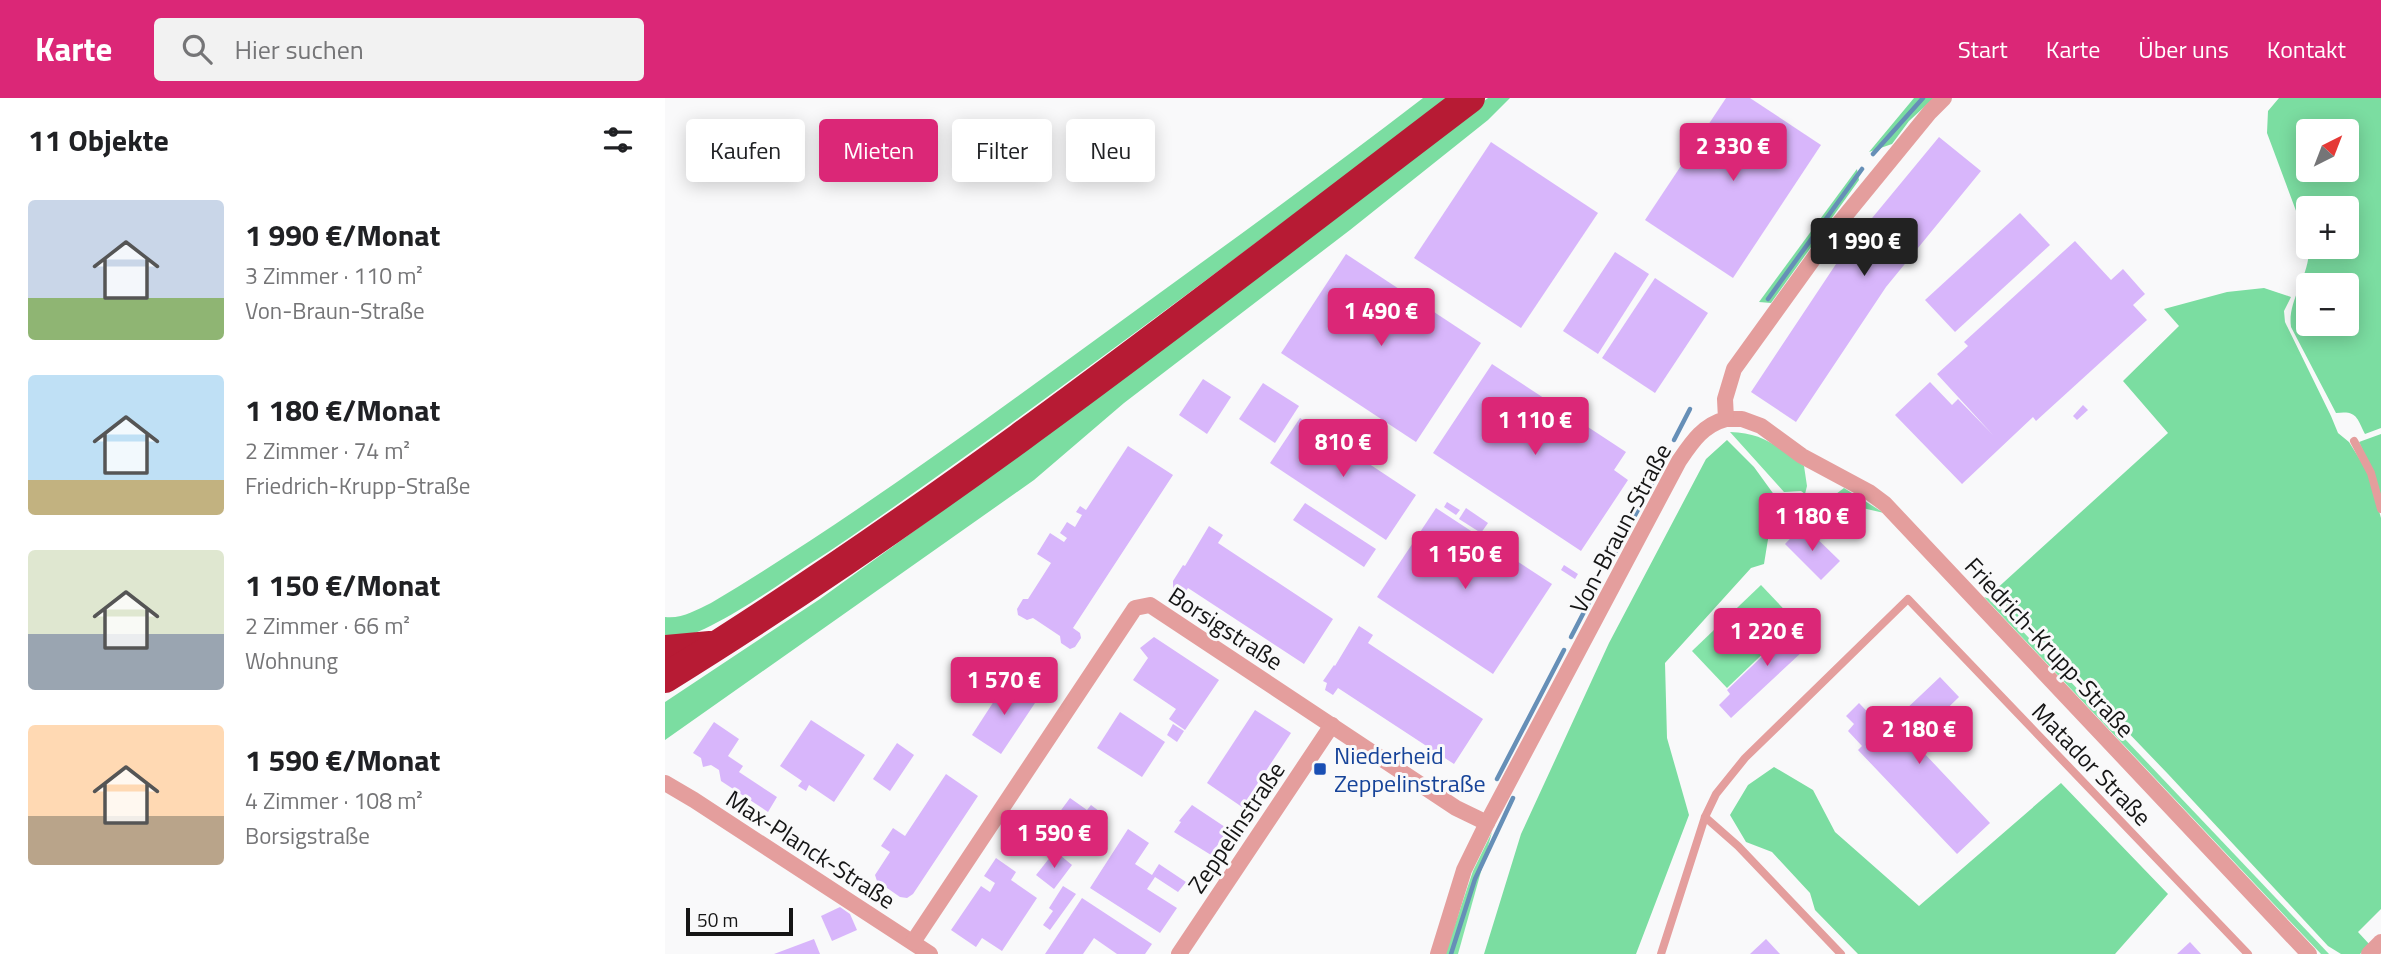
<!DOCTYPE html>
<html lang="de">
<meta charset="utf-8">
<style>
:root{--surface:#fff;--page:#f2f2f2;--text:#202124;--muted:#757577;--accent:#db2777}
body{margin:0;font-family:"Titillium Web",sans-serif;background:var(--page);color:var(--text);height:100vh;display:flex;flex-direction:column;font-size:26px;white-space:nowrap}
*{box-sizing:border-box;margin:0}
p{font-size:23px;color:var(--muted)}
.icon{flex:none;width:38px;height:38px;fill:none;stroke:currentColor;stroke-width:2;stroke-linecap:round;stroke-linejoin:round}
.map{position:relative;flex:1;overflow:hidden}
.side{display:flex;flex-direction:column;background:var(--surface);width:665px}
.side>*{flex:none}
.hud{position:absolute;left:21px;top:21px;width:665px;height:63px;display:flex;gap:14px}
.needle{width:46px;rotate:42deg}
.tools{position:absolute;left:1631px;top:21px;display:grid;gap:14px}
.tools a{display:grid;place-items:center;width:63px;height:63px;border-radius:7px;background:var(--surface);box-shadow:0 4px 18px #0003;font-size:35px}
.scale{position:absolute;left:21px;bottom:18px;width:107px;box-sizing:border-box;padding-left:7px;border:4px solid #151515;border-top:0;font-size:19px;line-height:24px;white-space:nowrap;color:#151515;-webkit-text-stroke:5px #f9f9fa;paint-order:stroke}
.price{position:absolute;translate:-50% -60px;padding:0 16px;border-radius:7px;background:var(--accent);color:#fff;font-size:23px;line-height:46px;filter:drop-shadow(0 2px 4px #0008)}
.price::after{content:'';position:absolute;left:50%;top:42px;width:21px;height:16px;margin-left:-10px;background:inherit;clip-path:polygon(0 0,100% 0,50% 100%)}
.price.current{background:#222;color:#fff}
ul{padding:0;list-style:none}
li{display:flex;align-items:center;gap:21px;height:175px;padding:0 28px}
li span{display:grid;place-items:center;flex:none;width:196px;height:140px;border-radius:7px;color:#555}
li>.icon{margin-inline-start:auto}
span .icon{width:84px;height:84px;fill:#fffc;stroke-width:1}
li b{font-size:30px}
h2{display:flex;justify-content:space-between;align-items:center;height:84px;padding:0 28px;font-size:30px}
.chip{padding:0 24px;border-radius:7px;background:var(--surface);box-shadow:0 4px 18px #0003;font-size:24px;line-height:63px}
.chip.current{background:var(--accent);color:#fff}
header{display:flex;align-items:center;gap:42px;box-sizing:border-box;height:98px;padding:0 35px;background:var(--accent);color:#fff}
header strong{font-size:33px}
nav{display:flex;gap:38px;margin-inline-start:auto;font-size:24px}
.search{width:490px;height:63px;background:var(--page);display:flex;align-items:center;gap:18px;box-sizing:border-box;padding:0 24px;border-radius:7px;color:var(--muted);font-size:26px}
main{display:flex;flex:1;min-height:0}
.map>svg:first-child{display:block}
.green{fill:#84e3a8}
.forest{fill:#7bdda1;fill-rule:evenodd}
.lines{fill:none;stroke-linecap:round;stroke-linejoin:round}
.stream{stroke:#668fb7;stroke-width:4.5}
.building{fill:#d8b6fb}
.lane{stroke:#e49e9d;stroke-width:8}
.street{stroke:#e49e9d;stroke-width:16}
.highway{stroke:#b71b34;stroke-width:30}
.transit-dot{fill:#1a4fb4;stroke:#f9f9fa;stroke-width:2.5}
.labels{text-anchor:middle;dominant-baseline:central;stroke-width:6;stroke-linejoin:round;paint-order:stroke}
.street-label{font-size:24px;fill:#151515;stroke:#f9f9fa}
.transit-label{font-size:24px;fill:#164399;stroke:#f9f9fa;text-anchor:start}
</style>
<header>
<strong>Karte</strong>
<div class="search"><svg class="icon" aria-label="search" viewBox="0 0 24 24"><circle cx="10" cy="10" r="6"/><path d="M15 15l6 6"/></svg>Hier suchen</div>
<nav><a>Start</a><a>Karte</a><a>Über uns</a><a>Kontakt</a></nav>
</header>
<main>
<section class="side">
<h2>11 Objekte<svg class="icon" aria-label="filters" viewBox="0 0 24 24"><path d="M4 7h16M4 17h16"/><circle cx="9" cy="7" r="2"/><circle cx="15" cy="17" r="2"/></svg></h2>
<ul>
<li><span style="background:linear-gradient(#c9d6e8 70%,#8fb573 0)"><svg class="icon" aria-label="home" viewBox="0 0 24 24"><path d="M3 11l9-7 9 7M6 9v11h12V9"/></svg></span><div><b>1 990 €/Monat</b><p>3 Zimmer · 110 m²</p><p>Von-Braun-Straße</p></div></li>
<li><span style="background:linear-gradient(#bfe0f5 75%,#c2b280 0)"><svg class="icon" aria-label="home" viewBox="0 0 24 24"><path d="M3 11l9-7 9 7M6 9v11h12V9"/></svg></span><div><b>1 180 €/Monat</b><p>2 Zimmer · 74 m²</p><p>Friedrich-Krupp-Straße</p></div></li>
<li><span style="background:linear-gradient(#dfe7d0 60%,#9aa5b1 0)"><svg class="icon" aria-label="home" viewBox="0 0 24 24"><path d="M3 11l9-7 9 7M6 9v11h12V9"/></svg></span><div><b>1 150 €/Monat</b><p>2 Zimmer · 66 m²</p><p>Wohnung</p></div></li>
<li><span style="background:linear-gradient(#ffd9b3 65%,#b9a48a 0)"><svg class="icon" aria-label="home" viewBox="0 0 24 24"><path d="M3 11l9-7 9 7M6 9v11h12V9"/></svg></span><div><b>1 590 €/Monat</b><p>4 Zimmer · 108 m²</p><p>Borsigstraße</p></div></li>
</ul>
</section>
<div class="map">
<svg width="1716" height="856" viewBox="0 0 1716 856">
<rect width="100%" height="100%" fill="#f9f9fa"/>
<g class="green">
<path d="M1065,334C1099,335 1113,349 1139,368L1142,388L1140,396L1136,393L1119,394Z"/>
<path d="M1179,390L1219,415L1163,402Z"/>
<path d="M1096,487L1131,524L1062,590L1027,553Z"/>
<path d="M1319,499L1328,502L1664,856H1656Z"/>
<path d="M827,734L793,856H780L808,773Z"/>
</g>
<g class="forest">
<path d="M758,0H783C622,122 460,244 295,362C245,397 195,434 143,467C110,489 38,541 0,543V519C17,521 31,512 46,505C178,426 302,335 426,245C537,164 649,84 758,0Z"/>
<path d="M823,0H845L823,22L685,132L459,305L369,382L0,642V604L155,501L299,397Z"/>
<path d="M1249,0H1269L1244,23L1227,46L1204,54Z"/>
<path d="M1614,0H1716V330L1700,336C1692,320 1692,312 1671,315L1626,229C1622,202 1645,179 1644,149H1682V110H1643V145L1602,35L1603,13ZM1643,33H1682V72H1643ZM1643,187H1682V226H1643Z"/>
<path d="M1192,71L1194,82L1106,205L1094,204Z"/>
<path d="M1599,190L1626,199L1619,213L1620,224L1666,318L1673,335L1684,344L1704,376L1716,420V811L1693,834L1705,847L1695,856H1676L1663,848L1503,676L1328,494L1503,335L1458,283L1514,228L1499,211L1562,194Z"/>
<path d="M1716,336V403L1709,376L1694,344Z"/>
<path d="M1062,342L1089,369L1110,398L1099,466L1086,470L1000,565L1002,640L1024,717L971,856H819L856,736L944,545L1041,361Z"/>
<path d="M1109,669L1148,692L1170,734L1254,808L1396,685L1503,796L1450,856H1193L1150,812L1145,795L1107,754L1081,744L1065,717L1083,687Z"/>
</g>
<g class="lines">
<g class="stream">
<path d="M1208,56L1258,0"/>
<path d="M1103,201L1197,71"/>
<path d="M1009,342L1025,311"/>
<path d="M943,468L999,363"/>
<path d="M906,539L932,489"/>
<path d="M832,681L899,552"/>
<path d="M786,856L810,781L848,700"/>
</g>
</g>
<g class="building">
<path d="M1061,0H1085L1156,47L1068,180L980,122Z"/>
<path d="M1274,39L1316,73L1221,189L1131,324L1086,294L1179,154Z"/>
<path d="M826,44L933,115L856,230L749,160Z"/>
<path d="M1355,115L1385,147L1290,234L1260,202Z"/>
<path d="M1410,143L1446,182L1458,171L1480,196L1468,207L1482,222L1371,323L1368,319L1297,386L1230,317L1265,284L1287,307L1293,301L1328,337L1272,276L1303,248L1299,244Z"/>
<path d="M950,154L984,176L933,256L898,233Z"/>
<path d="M681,156L816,245L751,344L616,255Z"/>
<path d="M990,180L1043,215L990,295L937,260Z"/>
<path d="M827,266L961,354L949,372L963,382L916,453L768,355Z"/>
<path d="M538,281L566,299L542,336L514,317Z"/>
<path d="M598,285L634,308L610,345L574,321Z"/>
<path d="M1418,307L1423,312L1412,322L1408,318Z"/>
<path d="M635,320L751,397L721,442L605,365Z"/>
<path d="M463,348L508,377L408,530L415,535L416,540L410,549L405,551L396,545L395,538L368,520L362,522L353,517L352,511L358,501H363L386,465L372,456L385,435L399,444L402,440L395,435L402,424L410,429L417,417L411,414L415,408L421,412Z"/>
<path d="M782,404L795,412L791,417L779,409Z"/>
<path d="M640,405L711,451L699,469L628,422Z"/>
<path d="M771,410L887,486L828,576L712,499Z"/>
<path d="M801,410L823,425L816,435L794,421Z"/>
<path d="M1138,427L1175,463L1156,482L1120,446Z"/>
<path d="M544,428L558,437L553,445L668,521L639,566L523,490L518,497L508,490V483L518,467L520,468Z"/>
<path d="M899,467L913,476L910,481L896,472Z"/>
<path d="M1134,523L1151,541L1066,620L1054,607L1065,596L1062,592Z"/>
<path d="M694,528L708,537L703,545L818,621L789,666L673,590L668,597L660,592L662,585L658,583L669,567L670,568Z"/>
<path d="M489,539L554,582L520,632L504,621L511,611L468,582L483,560L475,550Z"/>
<path d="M1275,579L1294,599L1256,636L1249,628L1241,636L1325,725L1292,756L1193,652L1197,648L1183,633L1189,626L1181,618L1194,605L1217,629L1226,621L1231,626L1239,619L1237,615Z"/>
<path d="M342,583L372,602L336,656L307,637Z"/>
<path d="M590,612L626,635L577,709L542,685Z"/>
<path d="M455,614L500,644L477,679L432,650Z"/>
<path d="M146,622L200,657L169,704L144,687L141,693L133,688L137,683L115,668Z"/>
<path d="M49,624L74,641L63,658L78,668L74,674L112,699L103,714L56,683L54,672L46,667L38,669L36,660L28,655Z"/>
<path d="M508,626L519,633L512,644L502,637Z"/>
<path d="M232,645L249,657L225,693L208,681Z"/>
<path d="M281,676L313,698L248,796L242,800L235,799L212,783L210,777L225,754L216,748L228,730L240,738Z"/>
<path d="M405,700L422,712L426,707L443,720L436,730L439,732L433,741L429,739L423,749L405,736L408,731L391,719Z"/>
<path d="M527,707L563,731L546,757L509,734L516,724L514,723Z"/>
<path d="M463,731L484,745L470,766L487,777L494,766L521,784L513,794L490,779L482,791L512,810L495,835L425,790Z"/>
<path d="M390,753L407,767L389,791L371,777Z"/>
<path d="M331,760L351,774L346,782L372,800L337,853L317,840L311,849L286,832L316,788L325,794L330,785L319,778Z"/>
<path d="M398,788L411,796L385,832L378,827L388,813L384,810Z"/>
<path d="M417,800L487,846L480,856H452L429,840L418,856H380Z"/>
<path d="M175,809L185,816L192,832L167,843L156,818Z"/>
<path d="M149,841L155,856H109Z"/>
<path d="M1101,841L1115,856H1085Z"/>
<path d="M1525,844L1536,856H1512Z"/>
</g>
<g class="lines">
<g class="lane">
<path d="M1689,343L1706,375L1716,411"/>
<path d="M1040,719L1073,748L1176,856"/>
<path d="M996,856L1040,719L1051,696L1080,660L1243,501L1583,856"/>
</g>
<g class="street">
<path d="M1061,321H1077L1096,328L1137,358L1204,394L1220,406L1644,856"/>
<path d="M0,685L29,702L265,856"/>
<path d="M248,844L470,510L485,507L791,710L822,725"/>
<path d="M514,856L667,627"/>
<path d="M773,856L799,772L822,725L1014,363C1027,344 1038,327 1061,321L1060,301L1069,271L1175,124L1265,14L1279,0"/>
<path d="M1704,856L1716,844"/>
</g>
<g class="highway">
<path d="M0,552L45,548"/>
<path d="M0,580C281,406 542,200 805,0"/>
</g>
</g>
<rect class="transit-dot" x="648" y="664" width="14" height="14" rx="3.5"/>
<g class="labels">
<g class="street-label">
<text transform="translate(955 430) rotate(-62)">Von-Braun-Straße</text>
<text transform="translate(561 530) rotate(33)">Borsigstraße</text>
<text transform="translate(1385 549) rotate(47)">Friedrich-Krupp-Straße</text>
<text transform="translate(1427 666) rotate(46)">Matador Straße</text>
<text transform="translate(571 729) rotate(-56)">Zeppelinstraße</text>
<text transform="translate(146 751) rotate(33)">Max-Planck-Straße</text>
</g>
<g class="transit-label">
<text x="669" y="657">Niederheid<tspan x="669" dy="28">Zeppelinstraße</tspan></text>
</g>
</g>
</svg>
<div class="tools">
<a><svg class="needle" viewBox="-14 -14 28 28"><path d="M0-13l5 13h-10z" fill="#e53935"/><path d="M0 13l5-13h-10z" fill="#757577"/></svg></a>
<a>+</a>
<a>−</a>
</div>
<div class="scale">50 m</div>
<b class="price" style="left:1068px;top:85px">2 330 €</b>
<b class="price current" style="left:1199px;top:180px">1 990 €</b>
<b class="price" style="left:716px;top:250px">1 490 €</b>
<b class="price" style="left:870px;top:359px">1 110 €</b>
<b class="price" style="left:678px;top:381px">810 €</b>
<b class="price" style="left:1147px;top:455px">1 180 €</b>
<b class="price" style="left:800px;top:493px">1 150 €</b>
<b class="price" style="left:1102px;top:570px">1 220 €</b>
<b class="price" style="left:339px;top:619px">1 570 €</b>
<b class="price" style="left:1254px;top:668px">2 180 €</b>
<b class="price" style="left:389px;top:772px">1 590 €</b>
<div class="hud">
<a class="chip">Kaufen</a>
<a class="chip current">Mieten</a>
<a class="chip">Filter</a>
<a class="chip">Neu</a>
</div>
</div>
</main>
